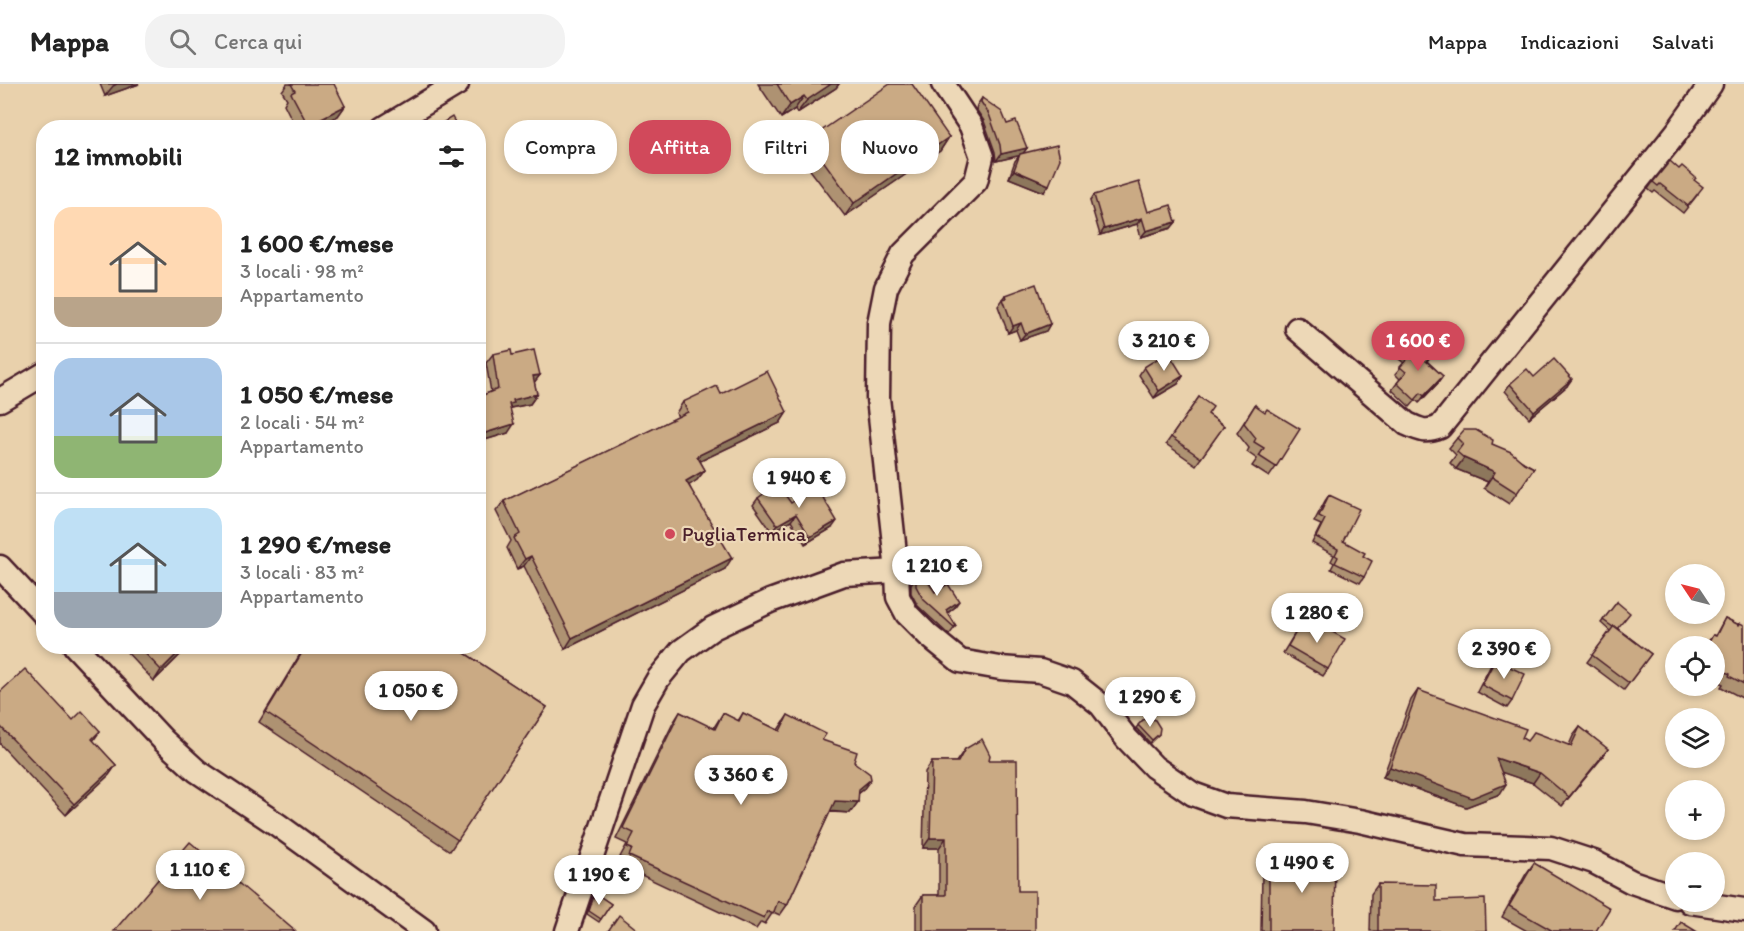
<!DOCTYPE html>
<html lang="it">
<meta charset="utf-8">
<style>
:root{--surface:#fff;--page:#f2f2f2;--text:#222;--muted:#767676;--line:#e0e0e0;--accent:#d1495b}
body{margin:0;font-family:Itim,sans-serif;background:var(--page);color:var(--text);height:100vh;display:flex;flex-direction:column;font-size:22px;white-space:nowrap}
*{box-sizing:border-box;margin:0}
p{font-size:20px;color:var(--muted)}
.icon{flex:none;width:33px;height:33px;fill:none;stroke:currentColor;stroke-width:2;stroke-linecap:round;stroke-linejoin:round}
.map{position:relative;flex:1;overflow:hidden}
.side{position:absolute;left:36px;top:36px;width:450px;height:534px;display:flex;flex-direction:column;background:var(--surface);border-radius:24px;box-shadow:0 3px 9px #0003}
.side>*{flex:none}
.banner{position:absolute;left:504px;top:36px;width:570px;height:54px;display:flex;gap:12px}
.needle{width:39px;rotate:305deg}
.controls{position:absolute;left:1665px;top:480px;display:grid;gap:12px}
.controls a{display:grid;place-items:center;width:60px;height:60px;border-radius:50%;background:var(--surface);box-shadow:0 3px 9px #0003;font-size:30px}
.price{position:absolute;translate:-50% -51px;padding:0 14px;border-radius:21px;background:#fff;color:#222;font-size:20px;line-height:39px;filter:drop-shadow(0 2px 3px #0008)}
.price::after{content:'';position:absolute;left:50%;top:36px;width:18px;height:14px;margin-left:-9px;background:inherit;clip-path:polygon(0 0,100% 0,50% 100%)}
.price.selected{background:var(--accent);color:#fff}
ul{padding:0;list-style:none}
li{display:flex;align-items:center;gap:18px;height:150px;padding:0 18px}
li+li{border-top:2px solid var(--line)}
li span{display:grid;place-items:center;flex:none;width:168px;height:120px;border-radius:18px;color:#555}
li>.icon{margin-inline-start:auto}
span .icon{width:72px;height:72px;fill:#fffc;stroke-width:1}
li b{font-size:26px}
h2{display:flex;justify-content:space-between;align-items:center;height:72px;padding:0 18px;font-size:26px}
.chip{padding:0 21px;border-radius:24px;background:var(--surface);box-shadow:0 3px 9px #0003;font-size:21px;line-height:54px}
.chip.selected{background:var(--accent);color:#fff}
header{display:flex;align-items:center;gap:36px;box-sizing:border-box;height:84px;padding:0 30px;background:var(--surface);border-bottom:2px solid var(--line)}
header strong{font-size:28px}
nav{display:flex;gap:33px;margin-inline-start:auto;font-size:21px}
.search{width:420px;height:54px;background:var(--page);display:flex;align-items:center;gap:15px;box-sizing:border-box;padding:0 21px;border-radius:24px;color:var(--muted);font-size:22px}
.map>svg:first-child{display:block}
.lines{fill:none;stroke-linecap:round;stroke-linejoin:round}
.minor-casing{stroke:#4a1f2b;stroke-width:27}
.minor{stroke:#edd8b7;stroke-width:22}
.wall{fill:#ae9272;stroke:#4a1f2b;stroke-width:1.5}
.shaded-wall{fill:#8d775c;stroke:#4a1f2b;stroke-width:1.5}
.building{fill:#caaa84;stroke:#4a1f2b;stroke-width:1.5}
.poi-dot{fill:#d1495b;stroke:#edd8b7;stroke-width:2}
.labels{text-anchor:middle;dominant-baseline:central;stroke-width:4.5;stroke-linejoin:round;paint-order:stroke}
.poi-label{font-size:20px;fill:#4a1f2b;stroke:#edd8b7;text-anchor:start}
</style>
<header>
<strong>Mappa</strong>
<div class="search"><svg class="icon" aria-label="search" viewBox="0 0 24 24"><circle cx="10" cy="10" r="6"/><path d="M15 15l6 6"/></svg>Cerca qui</div>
<nav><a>Mappa</a><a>Indicazioni</a><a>Salvati</a></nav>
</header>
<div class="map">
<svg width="1744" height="847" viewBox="0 0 1744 847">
<rect width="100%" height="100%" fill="#e9d1ac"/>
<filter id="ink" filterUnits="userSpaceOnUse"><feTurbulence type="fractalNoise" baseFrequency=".0167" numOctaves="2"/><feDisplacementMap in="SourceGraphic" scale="12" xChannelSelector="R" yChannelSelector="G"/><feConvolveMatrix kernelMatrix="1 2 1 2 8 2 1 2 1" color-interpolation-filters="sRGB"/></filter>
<g filter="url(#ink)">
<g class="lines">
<g class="minor-casing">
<g id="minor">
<path d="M943,0L971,42L982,73L976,97L903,170L886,204L879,239L878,314L897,487L898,513L907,530L928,551L960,577L1000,584L1040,587L1072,598L1101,621L1127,655L1154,683L1193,710L1226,722L1306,728L1360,737L1465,761L1551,764L1594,778L1632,798L1676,813"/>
<path d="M384,44L457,0"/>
<path d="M1297,245L1407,340C1420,346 1426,349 1440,343L1676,49L1711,0"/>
<path d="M0,316L44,290"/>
<path d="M0,483L44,530"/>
<path d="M75,562L164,657L197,687L278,741L424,847"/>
<path d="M1690,818L1744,826"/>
<path d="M567,847L643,621L658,595L681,567L713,544L770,517L844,490L897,487"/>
</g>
</g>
<use href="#minor" class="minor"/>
</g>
<g class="wall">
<path d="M100,0H139L105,12Z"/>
<path d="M287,0H291L345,22L338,32L316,44H296L284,20L287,15L282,7Z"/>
<path d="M758,0H839L836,4L797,29L795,25L781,34Z"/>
<path d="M982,14L1007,40L1027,64L1022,70L1044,108L1009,94L1015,77L1020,71L996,77L995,68L984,37L976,25L977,21Z"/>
<path d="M949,53L940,67L845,132L798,70L808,56Z"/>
<path d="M1694,96L1698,110L1683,129L1655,107L1653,109L1648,105L1653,98Z"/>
<path d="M1094,111L1148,128L1176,138L1171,144L1141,153L1137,140L1100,151L1090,117Z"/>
<path d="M1006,211L1050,240L1046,247L1020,256L1016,246L1008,249L998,222Z"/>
<path d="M1404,267L1432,271L1427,277L1443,292L1438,299L1419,319L1416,316L1410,323L1392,306L1400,295L1395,290L1404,279L1399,275Z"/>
<path d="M493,270L512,271L540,291L534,298L537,310L530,320L510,324L508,349L478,358V313L491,308L486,279Z"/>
<path d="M1144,283L1183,292L1178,300L1154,314L1139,291Z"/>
<path d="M1534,293L1567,302L1529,334L1505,307L1510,300Z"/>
<path d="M721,310L787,328L780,339L700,377L705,386L697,396L689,401L725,485L565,565L524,482L517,485L507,464L511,457L496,427L504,417L678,333L676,329L683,318Z"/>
<path d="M1199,313L1208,330L1224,342L1196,381L1166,360Z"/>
<path d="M1255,321L1276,383L1269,393L1252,382L1257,375L1247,368L1249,364L1237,349Z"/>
<path d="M1457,354L1492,360L1534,384L1509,420L1484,404L1488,398L1456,385L1450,379L1456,371L1449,364Z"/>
<path d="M1329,411L1343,457L1363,472L1364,493L1360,499L1331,485L1334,479L1331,477L1334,471L1312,459L1321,441L1314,438L1325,417Z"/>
<path d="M758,414L791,419L832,444L805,460L791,437L772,448L753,421Z"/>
<path d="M916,492L954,524L948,529L956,542L949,551L918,522L911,509V500Z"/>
<path d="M1617,518L1618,545L1651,570L1624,606L1587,578L1610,547L1601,539Z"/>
<path d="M1725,534L1739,541H1744V615L1721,603L1723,600L1714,596V562H1705L1713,551L1715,552Z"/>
<path d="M1303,536L1328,585L1323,592L1283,569Z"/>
<path d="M121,562H189L154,597Z"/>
<path d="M305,562H454L547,623L450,767L259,638Z"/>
<path d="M1495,576L1512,617L1507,624L1477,608L1490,583Z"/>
<path d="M1418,606L1527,657L1569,661L1573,652L1580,643L1608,665L1562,722L1533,699L1502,688L1500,710L1466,723L1383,693L1411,616Z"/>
<path d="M0,608L100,647L93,657L116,681L109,691L66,731L0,660Z"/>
<path d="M680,628L713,645L723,629L738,637L743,629L778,646L788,631L822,657L854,678L863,706L858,710V718L850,729L830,728L787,821L780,831L773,828L765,840L761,838L756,845L622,782L625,776L620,773L627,760L616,755L673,639Z"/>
<path d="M1143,636L1159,650L1150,659L1136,644Z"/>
<path d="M965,665L989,676L1018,807L1035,847H916V821L923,811H939V764H923L925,688L932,678H956Z"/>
<path d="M1269,779L1334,847H1261L1262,789Z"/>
<path d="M1534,779L1596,847H1527L1502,833L1526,790Z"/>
<path d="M1378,800L1436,817L1486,847H1370L1371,810Z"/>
<path d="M595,809L611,820L599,838L587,830L593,813Z"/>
</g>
<g class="shaded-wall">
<path d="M117,0H139L105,12L113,2Z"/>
<path d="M831,0H839L836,4L797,29L807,16Z"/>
<path d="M804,12L795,25L781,34L790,21Z"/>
<path d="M345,22L338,32L316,44H306L308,41Z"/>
<path d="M949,53L940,67L845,132L854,119Z"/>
<path d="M1027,64L1022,71L996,77L1001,70Z"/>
<path d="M1014,86L1049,101L1044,108L1009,94Z"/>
<path d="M1142,134L1137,140L1100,151L1104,145Z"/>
<path d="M1176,138L1171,144L1141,153L1146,147Z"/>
<path d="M1021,239L1016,246L1008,249L1013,242Z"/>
<path d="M1050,240L1046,247L1020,256L1025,250Z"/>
<path d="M540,291L533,300V292Z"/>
<path d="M1183,292L1178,300L1154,314L1159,307Z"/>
<path d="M1443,292L1438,299L1419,319L1424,312Z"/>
<path d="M1572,295L1567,302L1529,334L1534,327Z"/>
<path d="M537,310L530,320L510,324L509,320L513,316Z"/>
<path d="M787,328L780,339L690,382L697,372Z"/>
<path d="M514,340L508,349L478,358V355L482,350Z"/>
<path d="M1464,374L1495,388L1488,398L1456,385Z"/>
<path d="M705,386L697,396L679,408L686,397Z"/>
<path d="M796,430L791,437L772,448L777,441Z"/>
<path d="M837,437L832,444L805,460L810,453Z"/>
<path d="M531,472L524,482L517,485L525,475Z"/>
<path d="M732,474L725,485L565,565L572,554Z"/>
<path d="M959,517L954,524L941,533L946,526Z"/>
<path d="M185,562H189L154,597L161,586Z"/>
<path d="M1608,665L1601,675L1562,722L1569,713Z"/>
<path d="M1496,674L1540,689L1533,699L1489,684Z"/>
<path d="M116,681L109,691L66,731L74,720Z"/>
<path d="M1390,683L1506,700L1500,710L1466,723L1383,693Z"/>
<path d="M871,695L863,706L851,715L859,705Z"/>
<path d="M835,717L858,718L850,729L828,727Z"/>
<path d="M930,754H946L939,764H923Z"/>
</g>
<g class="building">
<path d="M291,0H334L345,22L308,41L291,9L295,7Z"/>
<path d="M777,0H831L807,16L804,12L790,21Z"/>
<path d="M890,0H912L949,53L854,119L808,56Z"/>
<path d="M982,14L1002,28L1007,40L1016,37L1027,64L1001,70L1000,61L989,30L981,18Z"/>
<path d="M452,33L458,44H434Z"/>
<path d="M1057,61L1060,75L1049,101L1014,86L1020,70Z"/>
<path d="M1670,77L1679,85L1682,82L1696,94L1694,96L1703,103L1688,122L1660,100L1658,102L1653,98Z"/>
<path d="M1139,98L1148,128L1171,121L1176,138L1146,147L1142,134L1104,145L1094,111Z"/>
<path d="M1036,200L1050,240L1025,250L1021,239L1013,242L1003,215L1007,214L1006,211Z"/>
<path d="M1415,256L1432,271L1426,277L1443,292L1424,312L1421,309L1415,316L1397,299L1406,288L1400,283L1410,272L1404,267Z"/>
<path d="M511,266L512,271L534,266L540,291L533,292L537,310L513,316L514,319L509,320L514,340L482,350L478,343V313L498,305L493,270Z"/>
<path d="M1168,268L1183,292L1159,307L1144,283Z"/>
<path d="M1554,275L1572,295L1534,327L1510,300L1527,285L1534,293Z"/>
<path d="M767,287L787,328L697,372L705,386L686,397L732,474L572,554L531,472L525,475L514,454L520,450L504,417L688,328L683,318L717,302L721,310Z"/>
<path d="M1199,313L1213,323L1208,330L1224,342L1201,374L1171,353Z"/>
<path d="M1255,321L1265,328L1267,325L1300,345L1276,383L1259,372L1264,364L1254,358L1256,354L1244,339Z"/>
<path d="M1464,346H1476L1493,356L1492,360L1511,368L1524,379L1534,384L1517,409L1492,393L1495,388L1464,374L1457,368L1463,360L1457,354Z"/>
<path d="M777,400L791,419L816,402L837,437L810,453L796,430L777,441L758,414Z"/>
<path d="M1329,411L1359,425L1343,457L1365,469L1363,472L1372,477L1364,493L1335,479L1338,473L1335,471L1338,465L1316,453L1325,435L1319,432Z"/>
<path d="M922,489L935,508L948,500L959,517L946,526L956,542L954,543L923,515L916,502V492Z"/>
<path d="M1617,518L1630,529L1617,545L1614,542L1613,543L1603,536Z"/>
<path d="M1725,534L1739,541L1740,539L1744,541V600L1729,592L1730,590L1714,582V562H1707L1713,551L1716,552Z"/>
<path d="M1303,536L1322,547L1324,543L1345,555L1328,585L1288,562Z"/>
<path d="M1614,542L1651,570L1629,599L1592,571Z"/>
<path d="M138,562H185L161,586Z"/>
<path d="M306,562H454L547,623L458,756L266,628Z"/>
<path d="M1495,576L1525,590L1512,617L1482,601Z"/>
<path d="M25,585L73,636L82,627L100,647L92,655L116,681L74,720L0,642V608Z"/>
<path d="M1418,606L1526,645L1522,654L1527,657L1534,648L1571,662L1580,643L1608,665L1569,713L1540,689L1496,674L1506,700L1472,714L1390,683Z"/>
<path d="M680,628L715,645L723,629L739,637L743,629L780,647L788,631L826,650L822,656L857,668L854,678L870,690L871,695L859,705L858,718L835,717L787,821L778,817L773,830L767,827L764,834L629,772L632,765L627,763L634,749L623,744Z"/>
<path d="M1149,634L1155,636L1160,644L1159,650L1152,656L1138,641L1143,636Z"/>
<path d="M982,655L990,671L989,676H1017L1018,807H1035V847H923V811H946V754H930L932,678H958L965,665Z"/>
<path d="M190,758L295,847H114Z"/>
<path d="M1335,769L1334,847H1269V779Z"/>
<path d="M1534,779L1610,824L1596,847H1553L1509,822Z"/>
<path d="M1378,800L1436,801V817L1485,815L1486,847H1378Z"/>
<path d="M595,809L611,820L601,835L589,827Z"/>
<path d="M619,831L639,847H608Z"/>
<path d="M1681,838L1696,847H1675Z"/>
</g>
</g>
<circle class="poi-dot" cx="670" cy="450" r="6"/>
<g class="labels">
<g class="poi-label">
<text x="682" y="450">PugliaTermica</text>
</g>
</g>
</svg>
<div class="controls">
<a><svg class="needle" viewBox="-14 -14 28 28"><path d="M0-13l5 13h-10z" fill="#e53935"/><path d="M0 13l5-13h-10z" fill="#767676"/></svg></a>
<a><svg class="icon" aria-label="locate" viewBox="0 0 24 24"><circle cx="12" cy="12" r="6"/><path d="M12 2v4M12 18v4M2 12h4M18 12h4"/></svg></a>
<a><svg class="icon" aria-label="layers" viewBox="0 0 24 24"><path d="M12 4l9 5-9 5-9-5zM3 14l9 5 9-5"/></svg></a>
<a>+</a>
<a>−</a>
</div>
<b class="price" style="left:1164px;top:288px">3 210 €</b>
<b class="price selected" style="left:1418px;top:288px">1 600 €</b>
<b class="price" style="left:799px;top:425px">1 940 €</b>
<b class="price" style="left:937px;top:513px">1 210 €</b>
<b class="price" style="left:1317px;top:560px">1 280 €</b>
<b class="price" style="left:1504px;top:596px">2 390 €</b>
<b class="price" style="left:411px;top:638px">1 050 €</b>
<b class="price" style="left:1150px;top:644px">1 290 €</b>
<b class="price" style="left:741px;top:722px">3 360 €</b>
<b class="price" style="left:1302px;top:810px">1 490 €</b>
<b class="price" style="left:200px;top:817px">1 110 €</b>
<b class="price" style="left:599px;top:822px">1 190 €</b>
<div class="banner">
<a class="chip">Compra</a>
<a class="chip selected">Affitta</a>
<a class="chip">Filtri</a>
<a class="chip">Nuovo</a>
</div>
<section class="side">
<h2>12 immobili<svg class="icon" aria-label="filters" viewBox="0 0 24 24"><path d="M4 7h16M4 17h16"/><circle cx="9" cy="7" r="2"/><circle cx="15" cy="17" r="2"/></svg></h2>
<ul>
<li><span style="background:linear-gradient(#ffd9b3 75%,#b9a48a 0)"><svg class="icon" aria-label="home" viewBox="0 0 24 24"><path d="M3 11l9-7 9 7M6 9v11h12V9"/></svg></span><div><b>1 600 €/mese</b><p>3 locali · 98 m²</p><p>Appartamento</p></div></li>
<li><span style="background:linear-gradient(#a9c7e8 65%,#8fb573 0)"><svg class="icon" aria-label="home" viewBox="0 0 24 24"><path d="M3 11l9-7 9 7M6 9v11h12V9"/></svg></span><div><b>1 050 €/mese</b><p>2 locali · 54 m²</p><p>Appartamento</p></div></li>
<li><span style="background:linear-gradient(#bfe0f5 70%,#9aa5b1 0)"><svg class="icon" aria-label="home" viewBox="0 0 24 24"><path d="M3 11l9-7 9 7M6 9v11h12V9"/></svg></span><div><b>1 290 €/mese</b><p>3 locali · 83 m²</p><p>Appartamento</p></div></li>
</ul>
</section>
</div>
